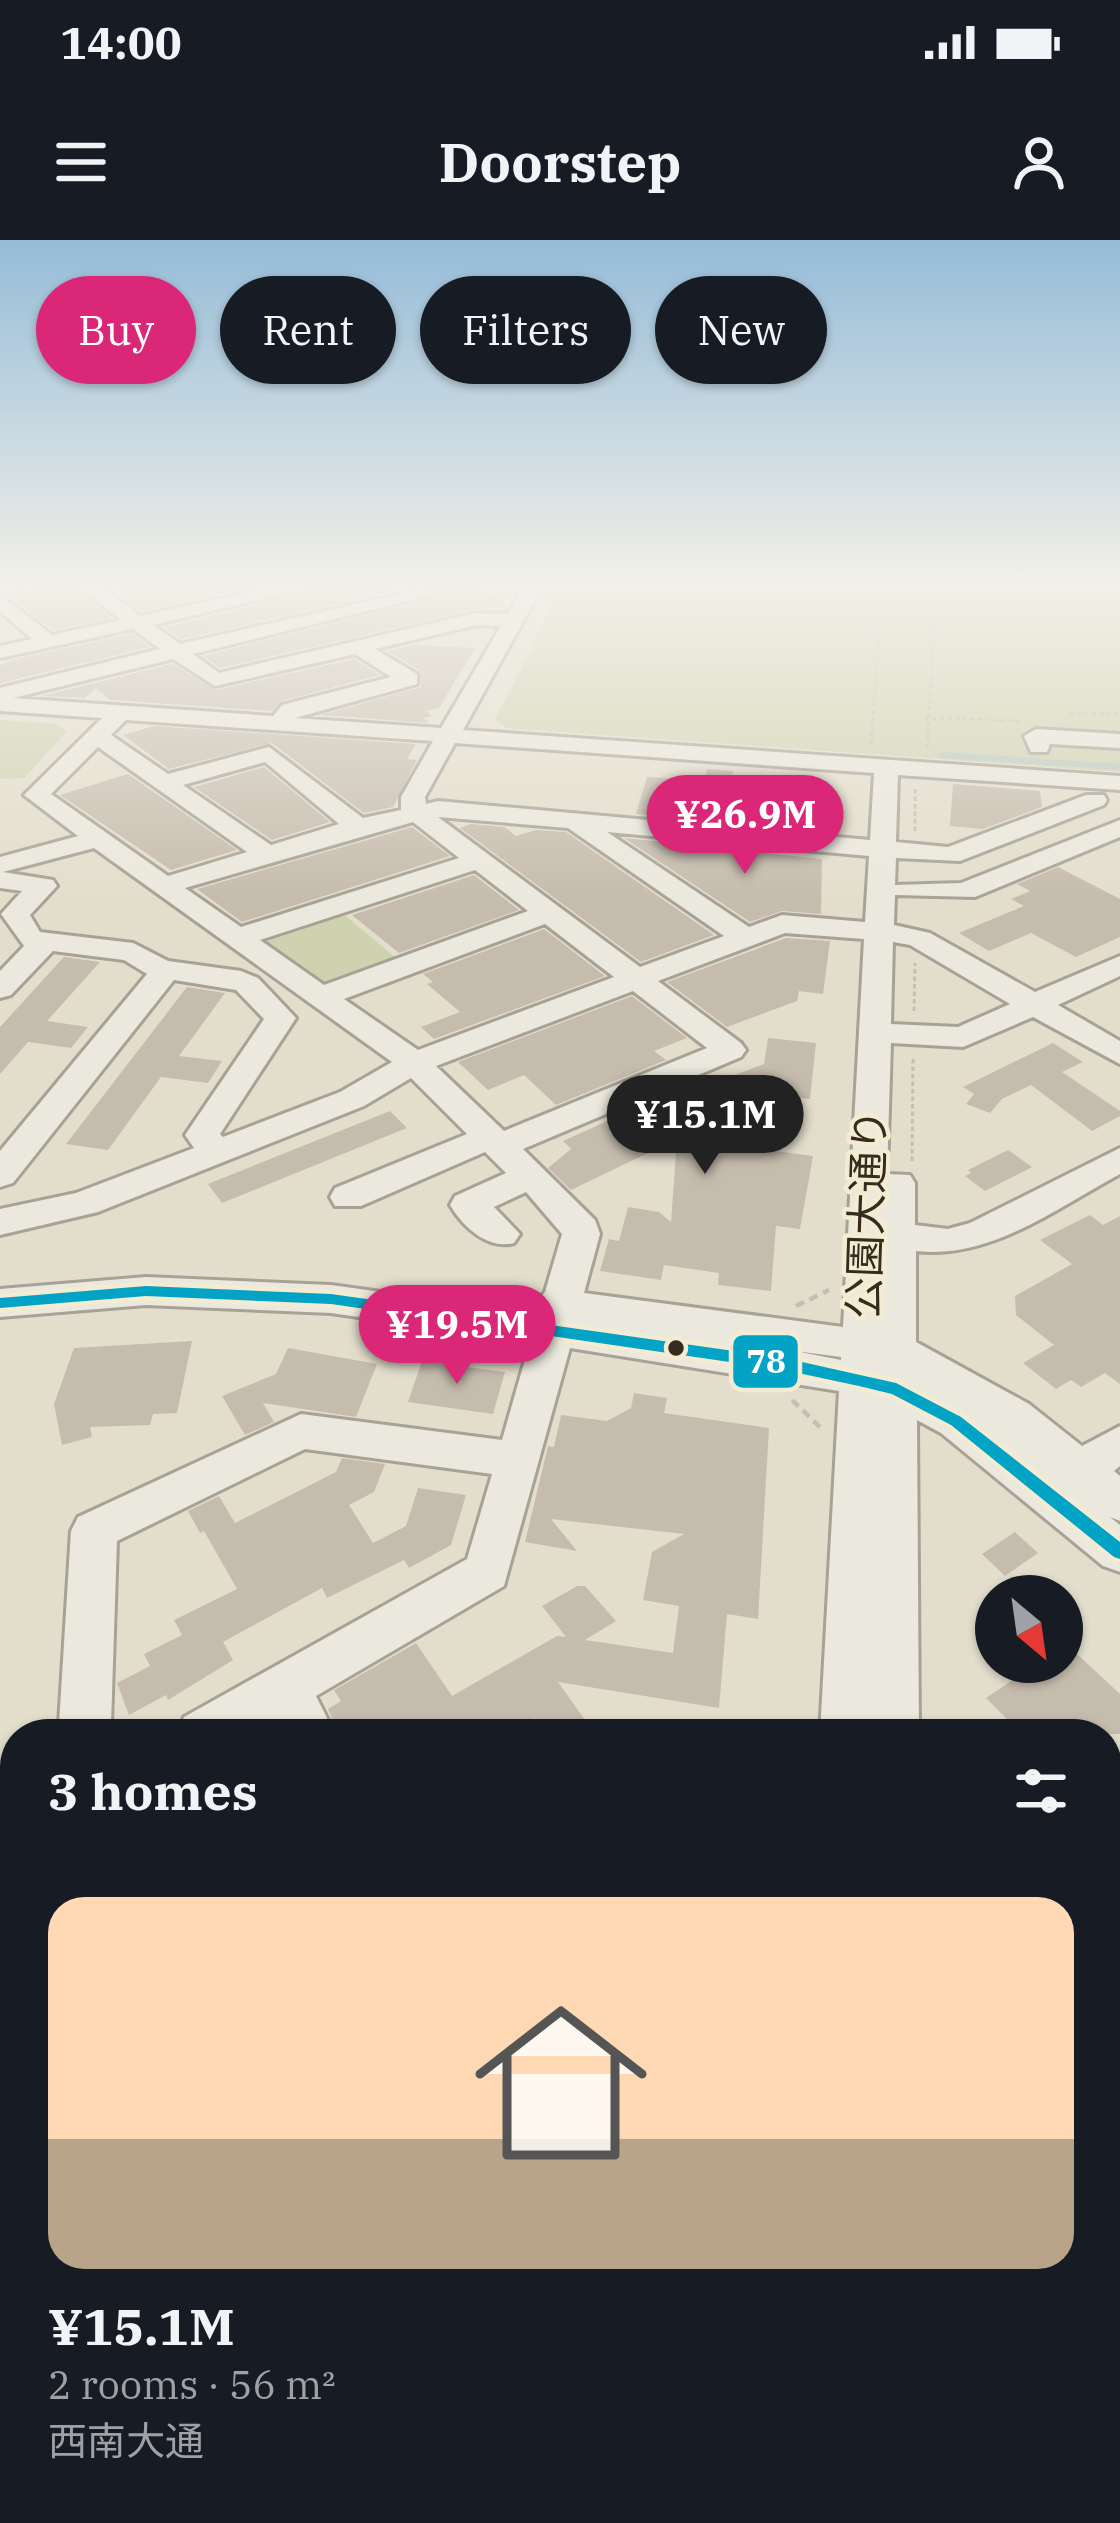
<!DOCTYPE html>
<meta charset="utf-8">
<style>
:root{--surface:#171b24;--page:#242831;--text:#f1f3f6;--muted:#9ea1a6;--line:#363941;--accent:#db2777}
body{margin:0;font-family:"IBM Plex Serif","Noto Sans JP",serif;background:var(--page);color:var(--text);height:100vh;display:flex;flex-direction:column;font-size:45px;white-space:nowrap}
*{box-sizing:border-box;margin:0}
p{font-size:39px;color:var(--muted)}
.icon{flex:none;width:66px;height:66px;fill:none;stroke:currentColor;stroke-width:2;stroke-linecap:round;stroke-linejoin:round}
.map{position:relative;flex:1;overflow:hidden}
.side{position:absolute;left:0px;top:1479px;width:1122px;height:804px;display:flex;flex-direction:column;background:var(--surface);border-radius:48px 48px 0 0;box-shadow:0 3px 9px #0004}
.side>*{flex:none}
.hud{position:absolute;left:36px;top:36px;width:1050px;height:108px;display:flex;gap:24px}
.needle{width:78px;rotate:151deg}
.fabs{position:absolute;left:975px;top:1335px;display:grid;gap:24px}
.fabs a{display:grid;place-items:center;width:108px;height:108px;border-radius:50%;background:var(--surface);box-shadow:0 3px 9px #0004;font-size:60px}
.price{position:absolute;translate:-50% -102px;padding:0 27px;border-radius:42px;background:var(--accent);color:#fff;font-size:39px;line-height:78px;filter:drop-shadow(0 3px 6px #0008)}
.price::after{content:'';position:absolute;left:50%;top:72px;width:36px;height:27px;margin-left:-18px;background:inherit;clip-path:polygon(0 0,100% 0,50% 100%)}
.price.current{background:#222;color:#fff}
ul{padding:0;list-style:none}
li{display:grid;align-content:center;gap:24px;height:636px;padding:0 48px}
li+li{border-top:3px solid var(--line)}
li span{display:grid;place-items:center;height:372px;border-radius:36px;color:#555}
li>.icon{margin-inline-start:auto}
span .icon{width:216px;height:216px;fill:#fffc;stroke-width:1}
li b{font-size:51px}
h2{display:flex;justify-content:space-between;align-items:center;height:144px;padding:0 48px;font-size:51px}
.pill{padding:0 42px;border-radius:54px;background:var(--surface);box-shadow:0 3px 9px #0004;font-size:42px;line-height:108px}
.pill.current{background:var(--accent);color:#fff}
.status{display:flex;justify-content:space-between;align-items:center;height:84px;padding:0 60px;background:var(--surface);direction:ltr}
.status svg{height:33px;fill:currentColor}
header{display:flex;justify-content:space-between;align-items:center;height:156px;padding:0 48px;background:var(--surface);font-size:54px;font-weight:800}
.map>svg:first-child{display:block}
.green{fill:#cfd2af}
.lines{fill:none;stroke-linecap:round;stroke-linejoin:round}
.stream{stroke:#b8c8bf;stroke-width:6}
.building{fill:#c6bcad}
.minor-casing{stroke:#a8a296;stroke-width:6}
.major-casing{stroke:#8d887c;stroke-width:6}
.path-far2{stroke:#c3bfb4;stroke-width:3;stroke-dasharray:4.5 3;stroke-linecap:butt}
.path-far1{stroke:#c3bfb4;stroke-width:4.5;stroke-dasharray:9 6;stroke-linecap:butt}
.path{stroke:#c3bfb4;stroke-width:8;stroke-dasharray:15 9;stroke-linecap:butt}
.minor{fill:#ebe8dd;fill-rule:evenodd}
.major{fill:#e2decf;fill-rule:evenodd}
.bus-1-casing{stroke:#f3ecd2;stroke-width:9}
.bus-1{fill:#03a3c5;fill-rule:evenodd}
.bus-dot{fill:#352b1e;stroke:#f3ecd2;stroke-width:4.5}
.labels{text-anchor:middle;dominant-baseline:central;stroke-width:9;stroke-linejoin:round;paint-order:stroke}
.street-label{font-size:42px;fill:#352b1e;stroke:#f3ecd2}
.line-badge{stroke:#f3ecd2;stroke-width:4.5}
.badge-label{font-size:33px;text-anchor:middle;font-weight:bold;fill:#fff}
</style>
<div class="status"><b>14:00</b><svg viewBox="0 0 49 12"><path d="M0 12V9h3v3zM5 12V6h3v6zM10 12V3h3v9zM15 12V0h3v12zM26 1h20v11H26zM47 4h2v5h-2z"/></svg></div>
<header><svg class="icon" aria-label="menu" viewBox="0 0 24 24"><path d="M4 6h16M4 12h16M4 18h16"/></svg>Doorstep<svg class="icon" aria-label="person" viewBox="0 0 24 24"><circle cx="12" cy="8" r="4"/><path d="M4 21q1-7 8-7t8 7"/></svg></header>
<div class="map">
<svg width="1120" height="2283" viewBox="0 0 1120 2283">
<rect width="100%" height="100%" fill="#e3decc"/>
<g class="green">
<path d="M566,340H1120V532L506,488L495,479Z"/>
<path d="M0,480L54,484L67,491L24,538L0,539Z"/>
<path d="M340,671L397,719L322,748L252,700Z"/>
<path d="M15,1654V1812L0,1721V1663Z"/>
<path d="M15,1827V2051L0,2062V1834Z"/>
</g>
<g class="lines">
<path class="stream" d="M942,515L1120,527"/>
</g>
<g class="building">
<path d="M175,340H285L141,371L111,349Z"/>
<path d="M382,341L400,349L181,399L164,387L337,346Z"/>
<path d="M66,342L67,344L111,378L53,390L15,360L23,359L17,354Z"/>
<path d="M466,342L508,366L476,369L220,428L203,416L432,359L435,354L427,347Z"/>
<path d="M132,394L150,407L0,443V425L15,419Z"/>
<path d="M414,405L475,408L439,468L426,471L432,476L423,478L429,483L321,475L421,447L419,430L387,411Z"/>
<path d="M354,419L380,435L281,461L271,471L110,460L96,448L85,458L42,456L172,424L216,450Z"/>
<path d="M154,486L416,504L407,519L417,520L393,567L364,573L272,503L169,529L123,495Z"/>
<path d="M264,527L330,582L272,600L194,547Z"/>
<path d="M707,529L733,531L731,543L801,548L797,589L636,574L647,537L704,541Z"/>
<path d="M128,534L237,610L171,630L60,555Z"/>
<path d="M953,544L1040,551L1042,567L983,589L950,586Z"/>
<path d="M471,584L504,587L516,596L536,590L566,592L714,695L641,722L460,588Z"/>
<path d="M412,587L450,616L242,682L197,649Z"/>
<path d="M624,598L822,619L821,674L782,671L750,682Z"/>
<path d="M1058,627L1120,659V697L1076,717L1031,693L989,711L959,693L1024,666L1011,659L1030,651L1017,644Z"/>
<path d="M474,635L519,670L399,713L352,675Z"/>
<path d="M544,689L605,736L434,799L421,787L460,772L427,744L433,742L423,734Z"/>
<path d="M786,698L830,701L823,754L799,751L797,761L727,787L667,742Z"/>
<path d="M64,717L100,722L47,781L88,787L71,808L28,802L0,834V787Z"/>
<path d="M187,747L225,753L179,816L222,821L208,843L161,837L108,910L66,904Z"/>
<path d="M632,756L687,798L654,811L666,820L556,865L524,835L488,850L458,822Z"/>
<path d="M768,798L816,803L810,859L761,854L673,891L745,900L752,903V908L813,916L800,989L776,986L771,1051L718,1045L719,1033L664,1025L661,1040L600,1031L609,999L619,1001L628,967L659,972L671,982L677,899L571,950L548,928L571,909L563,901L694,842L701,848L764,824Z"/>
<path d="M1053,803L1083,822L1062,832L1120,871V876L1092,891L1031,845L1002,859L990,873L966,864L974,854L963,847Z"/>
<path d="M390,871L407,888L222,963L208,944Z"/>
<path d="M1008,910L1032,927L985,951L965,936L971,933L968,930Z"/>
<path d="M1090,975L1103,985L1120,976V1144L1105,1133L1081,1147L1071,1140L1056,1149L1023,1123L1054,1105L1016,1075L1015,1056L1072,1024L1040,1000Z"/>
<path d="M192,1101L177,1173L153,1174L150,1185L90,1187L92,1197L62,1205L54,1164L74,1108Z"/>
<path d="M288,1108L377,1124L356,1177L263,1163L274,1182L245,1195L222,1156L276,1134Z"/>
<path d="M422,1121L505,1132L493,1174L408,1162Z"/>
<path d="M634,1153L667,1158L664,1173L769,1188L758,1379L727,1374L719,1468L558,1442L595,1494H546L535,1478L509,1494H339L328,1469L341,1461L334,1450L416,1403L452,1456L557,1396L566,1397L542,1366L577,1346H585L616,1381L585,1400L673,1413L679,1366L643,1360L652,1312L684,1294L551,1279L577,1311L525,1302L548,1206L554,1207L561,1175L607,1181L631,1168Z"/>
<path d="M342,1218L385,1224L374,1252L349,1265L373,1303L406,1286L418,1248L466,1255L451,1305L409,1328L404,1320L327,1358L322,1348L223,1402L233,1420L168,1460L166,1455L129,1475L117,1443L150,1426L144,1414L182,1395L174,1380L237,1349L204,1291L200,1293L188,1271L219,1256L235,1283L336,1232Z"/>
<path d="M1015,1292L1038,1313L1005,1336L982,1314Z"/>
<path d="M1062,1400L1120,1454V1494H1022L986,1458L1039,1422H1062Z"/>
</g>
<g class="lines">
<g class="minor-casing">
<g id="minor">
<path d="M41,340L39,344L0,353V341Z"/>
<path d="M70,340H91L140,376L307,340H343L153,385L180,404L422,349L431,355L193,414L219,433L477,373L508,374L528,340H546L463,490L1120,536V550L898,535L896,602L948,607L1086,555H1104L1107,560L1104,565L960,621L896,618L895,645L961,643L1120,580V597L975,657L895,655L894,685L930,693L1035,752L1120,716V736L1058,765L1120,801V824L1033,777L963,807L891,803L887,934L910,935L915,943V985L948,989L970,983L1120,908V934C1057,968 990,1020 916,1011V1102L1029,1164L1082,1206L1120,1186V1226L1114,1231L1120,1236V1281L1110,1277L1120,1285V1332L1103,1326L941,1193L917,1180L919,1494H820L839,1151L570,1108L504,1346L316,1456L335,1494H281L274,1481L251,1494H177L184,1477L467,1319L492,1234L305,1209L117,1301L111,1484L115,1494H63L59,1484L71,1291L78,1277L301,1174L502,1200L530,1102L331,1073L146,1065L0,1077V1049L146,1037L331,1045L539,1074L536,1063L545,1052L562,994L526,952L494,967L520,994L514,1003C488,1010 463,987 450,965L455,956L506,933L485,912L361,966H335L330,957L335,948L467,894L411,838L364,866L98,972L0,995V969L76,953L194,908L185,895L264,779L236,750L174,740L13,943L0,947V911L147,734L124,720L53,711L11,755L0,758V731L24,706L1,674L22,651L0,648V617L78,596L24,555L102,478L0,471V448L160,409L133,389L0,418V406L32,399L0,371V355L52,395L121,380ZM477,385L501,386L441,488L295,478L417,444V434L375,409ZM355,414L391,437L282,465L273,476L13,458L173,419L215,446ZM126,480L433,501L401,557V570L363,578L269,507L168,534L111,495ZM455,503L874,533L870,600L438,561L426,564L425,557ZM98,507L247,612L168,636L51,554ZM265,522L339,584L271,605L183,545ZM438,577L568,588L724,696L640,727ZM413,582L459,618L241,687L185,648ZM607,592L869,616L865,682L782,675L749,687ZM94,608L392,822L340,852L223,897L220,894L296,778L258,738L241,731L168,721L133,703L40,692L30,675L57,646L53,640L3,632ZM475,630L528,671L324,745L260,700ZM545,684L614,737L418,810L344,759ZM785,693L864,699L843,1087L584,1053L600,994L595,980L523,909L741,817L746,810L741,803L658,741ZM893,702L910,705L1010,764L958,787L891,784ZM633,751L707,808L504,891L436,826ZM795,1111L841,1117V1120Z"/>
<path d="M1036,489L1120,494V508L1050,504L1047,512H1031L1024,496Z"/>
<path d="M15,1608V1666L0,1672V1614Z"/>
<path d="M1107,1706L1120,1712V1780L1107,1775Z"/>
<path d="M15,2051V2126L0,2132V2057Z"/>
<path d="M296,2268H373L379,2283H303Z"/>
</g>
</g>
<g class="major-casing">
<g id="major">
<path d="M1120,1618V1694L1107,1700V1624Z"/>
<rect x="761" y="2268" width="166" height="15"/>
</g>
</g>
<g class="path-far2">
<path d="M991,340L1120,354"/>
<path d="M1069,474H1120"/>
<path d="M925,478L1022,481"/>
<path d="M871,504L883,340"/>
<path d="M927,508L937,340"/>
<path d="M915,549V591"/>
<path d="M914,771L915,723"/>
<path d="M912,921L913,819"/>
</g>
<g class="path-far1">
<path d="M796,1066L829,1050"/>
<path d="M792,1160L823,1190"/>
</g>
<path class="path" d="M945,2268L946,2283"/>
<use href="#minor" class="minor"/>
<use href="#major" class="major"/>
<g class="bus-1-casing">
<path id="bus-1" d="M146,1046L331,1054L784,1118L896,1143L961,1177L1120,1302V1319L1114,1317L951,1185L892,1154L859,1146L784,1130L331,1064L146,1056L0,1068V1058Z"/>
</g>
<use href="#bus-1" class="bus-1"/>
</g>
<linearGradient id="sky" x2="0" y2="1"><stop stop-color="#95bcd8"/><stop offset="0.52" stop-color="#f2f0e8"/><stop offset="1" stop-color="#f2f0e8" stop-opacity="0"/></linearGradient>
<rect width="1120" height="660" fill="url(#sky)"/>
<circle class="bus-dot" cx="676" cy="1108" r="10"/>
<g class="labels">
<g class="street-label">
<text transform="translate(866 974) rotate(-88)">公園大通り</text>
</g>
</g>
<rect class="line-badge" x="731" y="1093" width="69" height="57" rx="12" fill="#03a3c5"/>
<g class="badge-label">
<text x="766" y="1133">78</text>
</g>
</svg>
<div class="fabs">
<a><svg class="needle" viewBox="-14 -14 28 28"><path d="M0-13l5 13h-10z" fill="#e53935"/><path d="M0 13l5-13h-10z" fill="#9ea1a6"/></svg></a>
</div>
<b class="price" style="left:745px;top:637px">¥26.9M</b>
<b class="price current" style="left:705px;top:937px">¥15.1M</b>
<b class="price" style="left:457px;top:1147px">¥19.5M</b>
<div class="hud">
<a class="pill current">Buy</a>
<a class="pill">Rent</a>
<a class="pill">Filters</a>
<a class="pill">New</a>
</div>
<section class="side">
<h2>3 homes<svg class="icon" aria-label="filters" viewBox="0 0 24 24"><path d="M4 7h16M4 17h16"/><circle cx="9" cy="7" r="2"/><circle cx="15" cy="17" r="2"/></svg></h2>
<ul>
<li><span style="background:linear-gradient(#ffd9b3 65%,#b9a48a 0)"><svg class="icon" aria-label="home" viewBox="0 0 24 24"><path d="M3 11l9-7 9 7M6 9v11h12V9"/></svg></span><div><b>¥15.1M</b><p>2 rooms · 56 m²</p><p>西南大通</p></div></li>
</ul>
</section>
</div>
